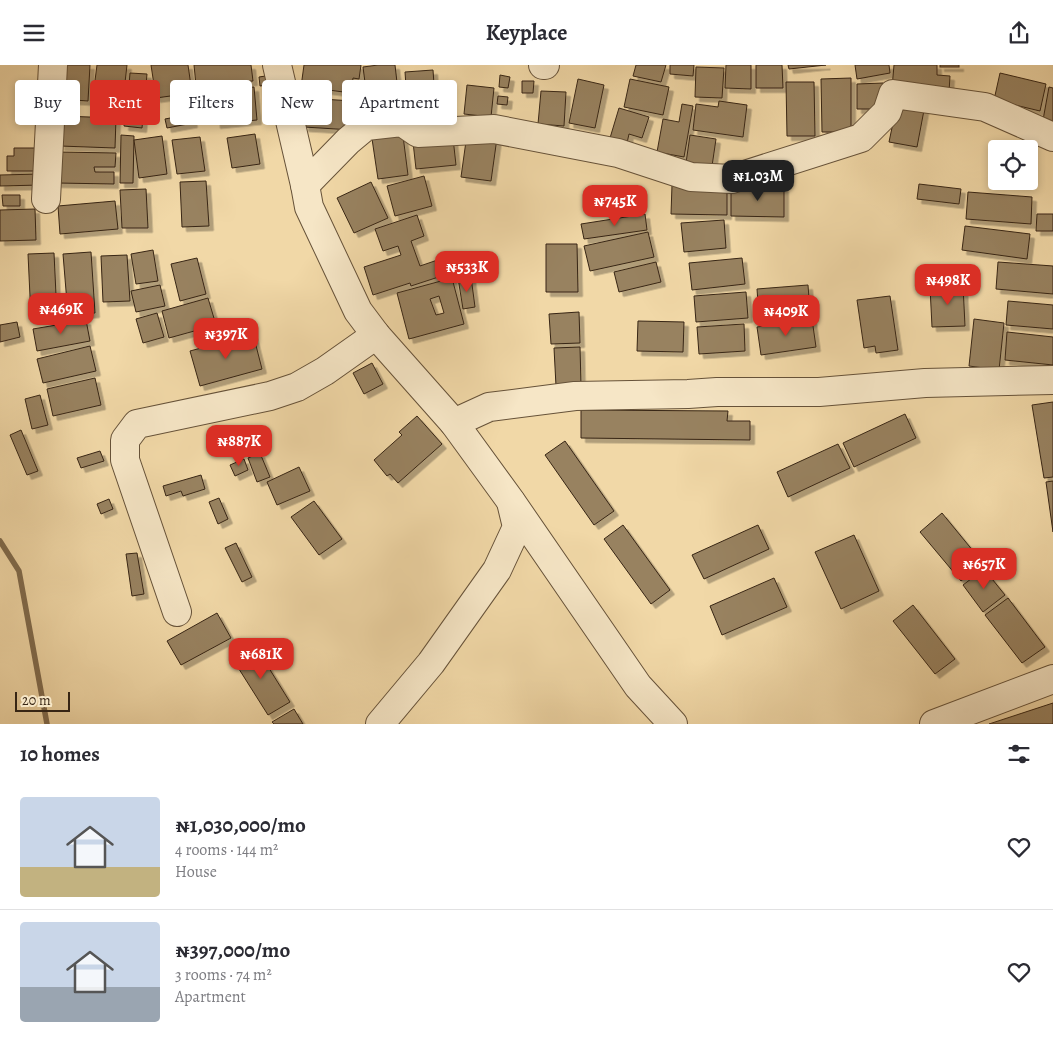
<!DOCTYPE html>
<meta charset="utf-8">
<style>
:root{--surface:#fff;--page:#f2f2f3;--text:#2b2b33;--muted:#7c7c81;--line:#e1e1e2;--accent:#d93025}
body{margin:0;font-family:Alegreya,serif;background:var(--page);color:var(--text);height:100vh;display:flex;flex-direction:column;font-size:19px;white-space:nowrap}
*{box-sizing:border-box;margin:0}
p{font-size:16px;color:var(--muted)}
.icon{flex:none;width:28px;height:28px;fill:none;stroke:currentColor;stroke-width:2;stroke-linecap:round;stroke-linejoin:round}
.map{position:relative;height:659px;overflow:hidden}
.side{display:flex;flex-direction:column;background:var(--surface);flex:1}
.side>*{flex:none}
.top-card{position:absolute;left:15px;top:15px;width:500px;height:45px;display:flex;gap:10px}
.buttons{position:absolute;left:988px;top:75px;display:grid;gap:10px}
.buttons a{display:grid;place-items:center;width:50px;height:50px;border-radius:5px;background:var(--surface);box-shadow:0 2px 8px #0003;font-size:25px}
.scale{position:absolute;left:15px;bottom:12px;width:55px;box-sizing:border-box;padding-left:5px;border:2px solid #372514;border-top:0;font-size:14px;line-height:18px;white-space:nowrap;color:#372514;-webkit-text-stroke:4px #f6e6c6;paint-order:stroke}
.price{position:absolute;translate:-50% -42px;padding:0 11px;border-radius:10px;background:var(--accent);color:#fff;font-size:16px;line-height:32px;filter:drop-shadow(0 1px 2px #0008)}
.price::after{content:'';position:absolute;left:50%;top:30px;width:15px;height:11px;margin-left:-8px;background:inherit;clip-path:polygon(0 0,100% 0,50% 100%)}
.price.selected{background:#222;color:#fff}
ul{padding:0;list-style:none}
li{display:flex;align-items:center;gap:15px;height:125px;padding:0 20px}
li+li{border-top:1px solid var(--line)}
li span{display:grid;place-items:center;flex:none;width:140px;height:100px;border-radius:5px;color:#555}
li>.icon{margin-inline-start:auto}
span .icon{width:60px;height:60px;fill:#fffc;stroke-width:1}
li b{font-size:21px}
h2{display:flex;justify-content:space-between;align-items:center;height:60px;padding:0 20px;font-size:21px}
.pill{padding:0 18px;border-radius:5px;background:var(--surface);box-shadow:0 2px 8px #0003;font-size:18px;line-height:45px}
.pill.selected{background:var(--accent);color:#fff}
header{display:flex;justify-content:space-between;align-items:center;height:65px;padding:0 20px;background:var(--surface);font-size:22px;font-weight:600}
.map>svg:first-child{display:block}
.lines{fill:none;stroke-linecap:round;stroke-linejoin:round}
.stream{stroke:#816c4e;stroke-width:5.5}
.building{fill:#988260;stroke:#372514;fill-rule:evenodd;filter:url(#shadow)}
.minor-casing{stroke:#665239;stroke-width:30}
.minor{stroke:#f6e6c6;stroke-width:28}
</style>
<header><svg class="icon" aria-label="menu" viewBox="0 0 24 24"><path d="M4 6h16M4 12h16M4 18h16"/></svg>Keyplace<svg class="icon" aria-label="share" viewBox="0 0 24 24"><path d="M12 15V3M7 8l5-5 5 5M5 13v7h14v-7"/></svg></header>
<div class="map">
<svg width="1053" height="659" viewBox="0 0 1053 659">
<defs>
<filter id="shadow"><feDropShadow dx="4.5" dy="4.5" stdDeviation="0" flood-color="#0004"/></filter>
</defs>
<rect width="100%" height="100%" fill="#f1d8a7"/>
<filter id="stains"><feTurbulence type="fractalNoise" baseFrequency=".004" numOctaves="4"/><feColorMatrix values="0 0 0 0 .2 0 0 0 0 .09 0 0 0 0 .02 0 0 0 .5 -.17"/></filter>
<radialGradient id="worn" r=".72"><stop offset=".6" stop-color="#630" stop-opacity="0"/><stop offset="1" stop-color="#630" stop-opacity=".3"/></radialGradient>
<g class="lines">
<path class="stream" d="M0,476L19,506L47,659"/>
</g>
<g class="building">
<path d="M63,0H90L88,36L60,34Z"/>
<path d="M97,0H127L123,35L93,31Z"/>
<path d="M151,0H188L192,28L156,33Z"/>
<path d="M194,0H251L253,16L196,20Z"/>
<path d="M304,0H361L359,14L353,13L351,28L321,24L320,32L300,29Z"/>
<path d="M378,0H395L401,52L370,56L363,2Z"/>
<path d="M636,0H666L661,17L633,11Z"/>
<path d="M670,0H694L693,11L670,9Z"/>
<path d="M726,0H751V24L725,23Z"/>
<path d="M756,0H782L783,23H756Z"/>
<path d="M788,0H826L789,4Z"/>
<path d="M855,0H889L890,8L857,14Z"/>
<path d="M894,0H937V10L950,11L949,27L892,23Z"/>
<rect x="940" y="0" width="19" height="2"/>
<path d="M696,2L724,3L722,33L695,32Z"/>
<path d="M433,5L436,47L408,49L405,7Z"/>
<path d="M130,8L147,9L142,63L124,61L125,50L138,51L139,45L127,44Z"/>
<path d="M1000,8L1046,19L1040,46L994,35Z"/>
<path d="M272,10L274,19L260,21L259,12Z"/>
<path d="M500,10L510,12L508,23L499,22Z"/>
<path d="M851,13V67H822L821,14Z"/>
<path d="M578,14L604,20L595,63L569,58Z"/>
<path d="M630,14L669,22L663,50L624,42Z"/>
<path d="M522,16H534L533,28H522Z"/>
<path d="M786,17H814L815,71H787Z"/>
<path d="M883,18V44H857V19Z"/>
<path d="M467,20L494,23L491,52L464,49Z"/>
<path d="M254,22L257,55L216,59L213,25Z"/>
<path d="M1049,22L1053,23V57L1043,55Z"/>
<path d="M541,26L566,27L564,61L538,59Z"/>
<path d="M498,31L508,32L507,40L497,39Z"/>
<path d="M305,33L353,36L352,65L304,62Z"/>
<path d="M898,34L925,40L917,82L889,77Z"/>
<path d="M719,36L747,40L743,72L693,65L696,39L718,42Z"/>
<path d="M682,39L693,41L684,92L657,87L663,54L679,57Z"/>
<path d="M619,43L649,52L642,73L629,69L627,78L610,73Z"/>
<path d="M191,49L193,58L167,63L165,54Z"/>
<path d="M62,51L116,53L115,83L60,81Z"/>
<path d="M402,63L408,110L378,114L371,67Z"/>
<path d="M255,69L260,99L232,103L227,73Z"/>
<path d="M467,69L497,73L491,116L461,112Z"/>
<path d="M121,70L134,71L133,118H120Z"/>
<path d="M690,70L716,74L711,108L685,105Z"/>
<path d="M162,71L167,109L139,113L134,75Z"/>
<path d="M200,72L205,106L177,109L172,75Z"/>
<path d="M453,73L456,100L416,104L413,77Z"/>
<path d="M14,83H41L42,106H7V91H14Z"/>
<path d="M58,87L116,88L115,102H94L95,107H114V119L57,118Z"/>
<path d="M40,109L41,120L0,121V110Z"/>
<path d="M424,111L432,141L395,151L387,121Z"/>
<path d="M206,116L209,161L182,162L180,117Z"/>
<path d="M371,117L388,153L354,168L337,133Z"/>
<path d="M919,119L961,124L959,139L917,134Z"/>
<path d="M672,120L727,121V150L671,149Z"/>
<path d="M731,122H784V152L731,151Z"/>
<path d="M146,124L148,163H122L120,125Z"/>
<path d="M968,127L1032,132L1031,159L966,154Z"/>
<path d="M2,130H20V141H3Z"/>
<path d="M115,136L118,164L60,169L58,141Z"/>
<path d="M35,144L36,175L0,176V145Z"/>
<path d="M645,149L647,165L584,174L581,159Z"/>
<path d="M1037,149H1053V166H1036Z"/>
<path d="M417,150L424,171L411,176L420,201L458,188L463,204L411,221L410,218L373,230L364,202L401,190L398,181L383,186L375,164Z"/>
<path d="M724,155L726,183L684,187L681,158Z"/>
<path d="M965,161L1030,169L1027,194L962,185Z"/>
<path d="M648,167L654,192L590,206L584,181Z"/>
<path d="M546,179H577L578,227H546Z"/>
<path d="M153,185L158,216L136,219L131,189Z"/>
<path d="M91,187L95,248L68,250L63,189Z"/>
<path d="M54,188L57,251H48L47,240L41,241V252L31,253L28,189Z"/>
<path d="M127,190L130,236L103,237L101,191Z"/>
<path d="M197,193L206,229L180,236L171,199Z"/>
<path d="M742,193L745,219L692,225L689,198Z"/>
<path d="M656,197L661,217L619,227L614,207Z"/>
<path d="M998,197L1053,201V229L996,224Z"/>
<path d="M471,212L475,242L463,244L458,213Z"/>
<path d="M452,213L464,259L409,274L397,228ZM439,231L444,248L436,250L430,234Z"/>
<path d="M160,220L165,241L136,247L131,226Z"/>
<path d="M808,220L810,247L759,251L757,224Z"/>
<path d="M963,220L965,261L932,262L930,222Z"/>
<path d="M746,227L748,253L696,257L694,231Z"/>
<path d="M890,231L898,285L876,288L875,281L864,283L857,235Z"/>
<path d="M208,233L216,260L169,273L162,246Z"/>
<path d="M1008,236L1053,240V264L1006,260Z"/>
<path d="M579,247L580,278L551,279L549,249Z"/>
<path d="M157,248L164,272L143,278L136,254Z"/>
<path d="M812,254L816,282L761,290L757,262Z"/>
<path d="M974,254L1004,258L999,305L969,301Z"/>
<path d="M86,255L90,276L37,286L33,264Z"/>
<path d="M638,256L684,257L683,287L637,286Z"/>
<path d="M17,257L20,272L0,277V260Z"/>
<path d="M744,259L745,286L699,289L697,262Z"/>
<path d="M1007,267L1053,272V300L1005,295Z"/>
<path d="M253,269L262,304L200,321L190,286Z"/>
<path d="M90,281L96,306L43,318L37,294Z"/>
<path d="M580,282L581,320L556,321L554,283Z"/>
<path d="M372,298L383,319L364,329L353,308Z"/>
<path d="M95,313L101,340L53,351L47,324Z"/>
<path d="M40,330L48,360L32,364L25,334Z"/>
<path d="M1053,337V412L1044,413L1032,340Z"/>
<path d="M581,345L728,346L727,356H750V375L581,373Z"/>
<path d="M905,349L916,373L854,402L843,378Z"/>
<path d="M417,351L442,379L398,418L390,409L387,411L374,395L402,370L399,367Z"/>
<path d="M21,365L38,406L27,410L10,370Z"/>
<path d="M565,376L614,446L594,460L545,390Z"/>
<path d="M838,379L850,403L788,432L777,407Z"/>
<path d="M100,386L104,396L81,403L77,393Z"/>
<path d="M260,388L270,412L257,417L248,393Z"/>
<path d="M244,394L248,405L235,411L230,400Z"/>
<path d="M299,402L310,426L277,440L267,417Z"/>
<path d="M201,410L205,424L183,431L181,426L166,431L163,421Z"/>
<path d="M1053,416V467L1046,417Z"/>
<path d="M219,433L228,454L218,459L209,437Z"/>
<path d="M109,434L113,444L101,449L97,439Z"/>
<path d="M314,436L342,474L319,490L291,452Z"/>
<path d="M942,448L983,498L961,516L920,467Z"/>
<path d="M623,460L670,525L651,539L604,474Z"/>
<path d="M758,460L769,484L704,514L692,490Z"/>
<path d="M854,470L879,526L841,544L815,487Z"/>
<path d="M236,478L252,512L242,517L225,483Z"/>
<path d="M137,488L144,529L132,531L126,489Z"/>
<path d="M984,504L1005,530L983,547L963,520Z"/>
<path d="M774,513L787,542L722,570L710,541Z"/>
<path d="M1008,533L1045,582L1022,598L985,550Z"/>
<path d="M913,540L955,594L935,609L893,556Z"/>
<path d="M217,548L231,573L181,600L167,576Z"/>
<path d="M254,579L290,637L268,650L232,593Z"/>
<path d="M1053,638V659H989Z"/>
<path d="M294,644L303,659H274L272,657Z"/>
</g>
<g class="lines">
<g class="minor-casing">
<g id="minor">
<path d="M277,0L305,120L309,142L358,246L376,270L454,358L510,435L638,621L673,659"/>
<path d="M543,0H545"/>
<path d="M305,120L348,76L366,61L402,57L418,68L494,64L618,88L691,112L732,114L861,73L887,47L893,29L985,42L1053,72"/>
<path d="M46,134L53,0"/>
<path d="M454,358L489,342L575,331L688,329L717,327H819L925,318L1053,315"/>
<path d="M177,547L125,395V375L137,359L270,331L297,322L325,306L376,270"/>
<path d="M380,659L431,598L497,505L517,462L511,437"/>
<path d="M934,659L1053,614"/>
</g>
</g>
<use href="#minor" class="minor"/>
</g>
<rect width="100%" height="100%" filter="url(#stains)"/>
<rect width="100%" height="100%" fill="url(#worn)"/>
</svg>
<div class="buttons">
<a><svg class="icon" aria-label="locate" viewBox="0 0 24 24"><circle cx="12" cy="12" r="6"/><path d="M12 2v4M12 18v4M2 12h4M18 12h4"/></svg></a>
</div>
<div class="scale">20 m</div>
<b class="price selected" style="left:758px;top:137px">₦1.03M</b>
<b class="price" style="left:615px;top:162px">₦745K</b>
<b class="price" style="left:467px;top:228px">₦533K</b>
<b class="price" style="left:948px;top:241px">₦498K</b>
<b class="price" style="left:61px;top:270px">₦469K</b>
<b class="price" style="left:786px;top:272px">₦409K</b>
<b class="price" style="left:226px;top:295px">₦397K</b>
<b class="price" style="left:239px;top:402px">₦887K</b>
<b class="price" style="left:984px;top:525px">₦657K</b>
<b class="price" style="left:261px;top:615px">₦681K</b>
<div class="top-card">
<a class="pill">Buy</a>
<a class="pill selected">Rent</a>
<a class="pill">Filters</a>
<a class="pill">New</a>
<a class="pill">Apartment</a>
</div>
</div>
<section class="side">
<h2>10 homes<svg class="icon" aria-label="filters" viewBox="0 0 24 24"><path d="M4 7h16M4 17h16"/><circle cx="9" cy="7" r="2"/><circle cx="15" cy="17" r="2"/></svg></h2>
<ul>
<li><span style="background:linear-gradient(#c9d6e8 70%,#c2b280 0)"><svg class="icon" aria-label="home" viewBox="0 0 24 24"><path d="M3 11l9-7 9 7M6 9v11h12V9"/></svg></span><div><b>₦1,030,000/mo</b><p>4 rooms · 144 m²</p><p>House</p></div><svg class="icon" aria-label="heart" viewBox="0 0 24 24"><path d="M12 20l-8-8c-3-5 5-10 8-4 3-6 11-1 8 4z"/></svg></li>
<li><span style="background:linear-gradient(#c9d6e8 65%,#9aa5b1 0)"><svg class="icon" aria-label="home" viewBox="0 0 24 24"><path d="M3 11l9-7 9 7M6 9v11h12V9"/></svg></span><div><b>₦397,000/mo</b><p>3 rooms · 74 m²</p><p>Apartment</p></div><svg class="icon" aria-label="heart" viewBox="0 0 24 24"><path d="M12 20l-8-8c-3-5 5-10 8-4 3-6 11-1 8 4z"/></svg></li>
</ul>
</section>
